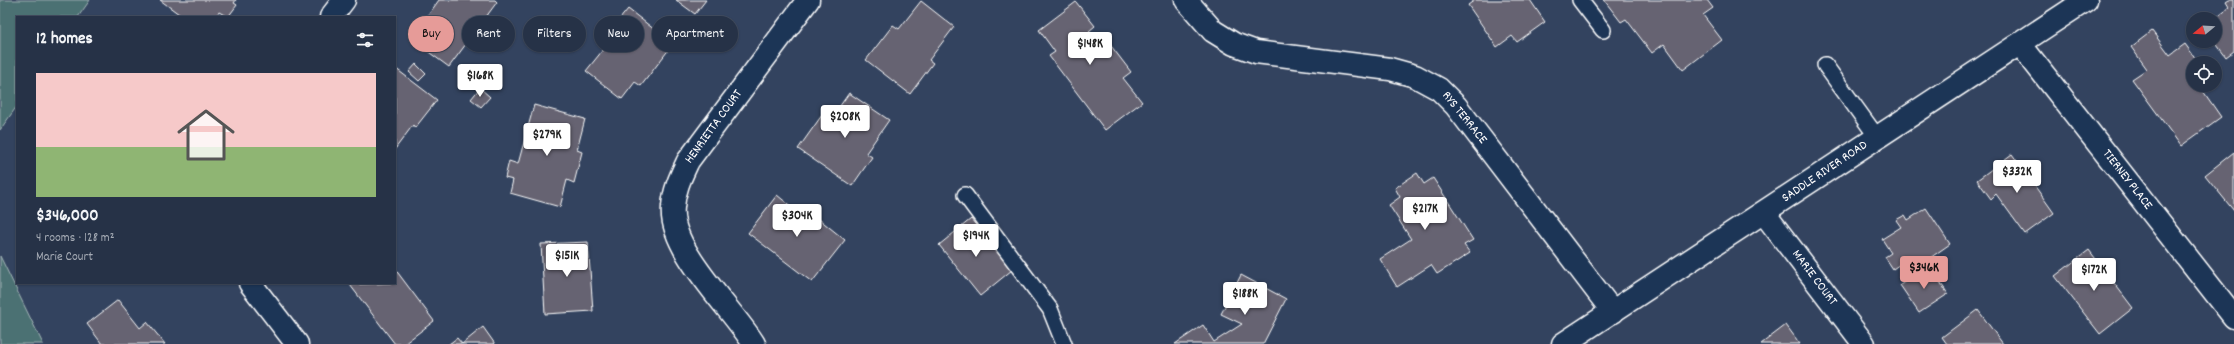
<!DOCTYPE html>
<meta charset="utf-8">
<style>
:root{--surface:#263247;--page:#2e3a4e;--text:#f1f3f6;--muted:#a4aab4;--line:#424d60;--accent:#e69b98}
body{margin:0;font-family:Dekko,sans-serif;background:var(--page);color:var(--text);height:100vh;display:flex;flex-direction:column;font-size:15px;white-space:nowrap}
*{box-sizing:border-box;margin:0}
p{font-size:13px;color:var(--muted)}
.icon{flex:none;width:22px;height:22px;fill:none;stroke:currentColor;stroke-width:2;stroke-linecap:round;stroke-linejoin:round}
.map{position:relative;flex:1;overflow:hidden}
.side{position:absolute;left:16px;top:16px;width:380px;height:268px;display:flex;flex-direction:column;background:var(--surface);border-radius:0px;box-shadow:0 1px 3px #0004,0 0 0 1px var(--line)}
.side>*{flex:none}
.guide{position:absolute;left:408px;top:16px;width:380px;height:36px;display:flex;gap:8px}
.needle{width:26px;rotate:252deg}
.tools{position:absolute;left:2186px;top:12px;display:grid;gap:8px}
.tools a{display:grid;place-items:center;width:36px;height:36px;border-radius:50%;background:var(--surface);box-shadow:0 1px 3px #0004,0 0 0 1px var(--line);font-size:20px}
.price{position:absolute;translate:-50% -34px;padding:0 9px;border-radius:4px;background:#fff;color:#222;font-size:13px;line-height:26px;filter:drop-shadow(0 1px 2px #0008)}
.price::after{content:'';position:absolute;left:50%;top:24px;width:12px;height:9px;margin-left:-6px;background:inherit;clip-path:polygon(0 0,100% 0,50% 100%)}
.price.on{background:var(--accent);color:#111}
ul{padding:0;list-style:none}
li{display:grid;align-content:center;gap:8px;height:212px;padding:0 20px}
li+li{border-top:1px solid var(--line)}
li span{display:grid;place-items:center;height:124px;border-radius:0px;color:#555}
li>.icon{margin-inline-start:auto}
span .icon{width:72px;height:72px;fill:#fffc;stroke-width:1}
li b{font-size:17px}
h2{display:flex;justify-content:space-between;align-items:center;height:48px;padding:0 20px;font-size:17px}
.pill{padding:0 14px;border-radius:18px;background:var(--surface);box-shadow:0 1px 3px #0004,0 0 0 1px var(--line);font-size:14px;line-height:36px}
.pill.on{background:var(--accent);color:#111}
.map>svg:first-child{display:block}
.park{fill:#4c7173;stroke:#a6b8b9}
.building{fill:#666372;stroke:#fff}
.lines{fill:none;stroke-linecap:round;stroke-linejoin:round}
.lane-casing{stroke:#fff;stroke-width:18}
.street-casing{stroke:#fff;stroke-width:25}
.secondary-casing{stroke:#fff;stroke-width:25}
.lane{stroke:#1d3557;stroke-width:15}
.street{stroke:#1d3557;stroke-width:22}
.secondary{stroke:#1d3557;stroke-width:22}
.labels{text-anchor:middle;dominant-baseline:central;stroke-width:3;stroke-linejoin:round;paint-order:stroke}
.street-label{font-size:13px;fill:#fff;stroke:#1d3557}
</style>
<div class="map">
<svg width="2234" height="344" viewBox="0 0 2234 344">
<rect width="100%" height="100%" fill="#33435f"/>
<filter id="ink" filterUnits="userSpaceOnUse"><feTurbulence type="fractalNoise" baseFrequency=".025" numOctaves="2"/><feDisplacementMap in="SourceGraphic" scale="8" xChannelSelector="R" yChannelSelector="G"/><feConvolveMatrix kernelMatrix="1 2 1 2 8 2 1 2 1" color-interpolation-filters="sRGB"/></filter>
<g filter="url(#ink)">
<g class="park">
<path d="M0,0H90L78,17H17V106L0,130Z"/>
<path d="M0,256L43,344H0Z"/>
</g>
<g class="building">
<path d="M160,0H236L234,3L237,5L228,17L219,12L215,17H183Z"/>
<path d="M439,0H495L497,2L449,67L411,39Z"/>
<path d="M676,0H706L695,14Z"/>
<path d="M1475,0H1530L1545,22L1517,42L1512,36L1497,47L1468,5Z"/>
<path d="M1604,0H1707L1713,8L1703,15L1722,40L1683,70L1664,44L1652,53L1626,19L1621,22Z"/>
<path d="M2229,0H2234V51L2226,57L2214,41L2215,25L2218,22L2215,18L2229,7L2226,2Z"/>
<path d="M921,1L954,27L929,60L933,63L910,94L866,60L893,25L899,29Z"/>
<path d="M1076,2L1095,26L1089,31L1098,44L1105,38L1131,72L1123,78L1142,102L1105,130L1049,56L1055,52L1039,30Z"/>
<path d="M628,9L673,44L641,86L635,82L622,99L586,71L611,40L606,36Z"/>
<path d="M2152,31L2170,55L2185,44L2199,63H2193V85H2211L2203,91L2221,117L2181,146L2132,79L2147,69L2131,47Z"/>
<path d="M416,64L426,74L419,81L409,72Z"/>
<path d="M395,68L437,100L415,128L413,125L395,149Z"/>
<path d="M480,88L490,97L481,107L471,99Z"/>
<path d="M849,93L889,120L866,153L872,157L852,186L798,149L827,108L835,113Z"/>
<path d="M534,105L585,119L577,150L582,152L574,183L567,180L560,207L510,193L513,180L505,178L509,161L518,164Z"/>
<path d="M2234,152V211L2205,175Z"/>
<path d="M2012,154L2054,213L2025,234L1996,194L1991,199L1977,180Z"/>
<path d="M1417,173L1424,184L1433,178L1473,240L1464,245L1470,253L1437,274L1431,265L1397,287L1380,259L1411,239L1389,205L1400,197L1395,188Z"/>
<path d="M777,195L809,221L814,215L845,240L812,282L748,233Z"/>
<path d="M1926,208L1950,244L1907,274L1900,264L1893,269L1885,257L1891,253L1882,239L1901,227L1896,220L1905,215L1908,220Z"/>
<path d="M971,219L1012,270L980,296L939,245Z"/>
<path d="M588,242L593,311L545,314L541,244Z"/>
<path d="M2089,250L2133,308L2100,334L2055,276Z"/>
<path d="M1929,266L1948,294L1919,313L1900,285Z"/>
<path d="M395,269L434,321L404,344H395L350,285L395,283Z"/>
<path d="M1241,275L1286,299L1263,344H1175L1203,325L1214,342L1242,324L1221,314Z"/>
<path d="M118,300L140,328L147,322L165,344H102L87,324Z"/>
<path d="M1978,310L2003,344H1947L1942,337Z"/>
<path d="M1786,325L1800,344H1761Z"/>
<path d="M483,327L495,344H449L457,338L462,344Z"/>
</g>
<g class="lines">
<g class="lane-casing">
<g id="lane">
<path d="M1580,0L1603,30"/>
<path d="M1825,65L1877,137"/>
<path d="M965,195L1050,309L1064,344"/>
</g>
</g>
<g class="street-casing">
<g id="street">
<path d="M1186,0L1213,31L1234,44L1256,52L1390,69L1415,76L1439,89L1456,106L1613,312"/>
<path d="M331,17L344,0"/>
<path d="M2020,44L2234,317"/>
<path d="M1764,213L1864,344"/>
<path d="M250,283L297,344"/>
<path d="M754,344C732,308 668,249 673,207C674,190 681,176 688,161L808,0"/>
</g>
</g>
<g class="secondary-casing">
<path id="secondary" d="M1563,344L2086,0"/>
</g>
<use href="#lane" class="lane"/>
<use href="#street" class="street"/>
<use href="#secondary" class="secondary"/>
</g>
</g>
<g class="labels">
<g class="street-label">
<text transform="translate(1464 118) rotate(51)">RYS TERRACE</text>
<text transform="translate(714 127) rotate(-54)">HENRIETTA COURT</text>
<text transform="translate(1825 172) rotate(-34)">SADDLE RIVER ROAD</text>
<text transform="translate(2127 180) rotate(52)">TIERNEY PLACE</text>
<text transform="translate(1814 278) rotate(53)">MARIE COURT</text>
</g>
</g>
</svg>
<div class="tools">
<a><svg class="needle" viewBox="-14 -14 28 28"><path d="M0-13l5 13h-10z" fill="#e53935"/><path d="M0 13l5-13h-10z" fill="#a4aab4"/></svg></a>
<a><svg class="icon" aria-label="locate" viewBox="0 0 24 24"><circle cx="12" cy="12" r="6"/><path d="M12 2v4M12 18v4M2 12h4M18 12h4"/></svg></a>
</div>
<b class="price" style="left:1090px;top:66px">$148K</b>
<b class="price" style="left:480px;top:98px">$168K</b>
<b class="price" style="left:845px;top:139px">$208K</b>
<b class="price" style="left:547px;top:157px">$279K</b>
<b class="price" style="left:2017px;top:194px">$332K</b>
<b class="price" style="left:1425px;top:231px">$217K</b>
<b class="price" style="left:797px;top:238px">$304K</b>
<b class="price" style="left:976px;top:258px">$194K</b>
<b class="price" style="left:567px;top:278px">$151K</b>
<b class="price on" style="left:1924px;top:290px">$346K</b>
<b class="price" style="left:2094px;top:292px">$172K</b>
<b class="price" style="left:1245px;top:316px">$188K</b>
<div class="guide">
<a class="pill on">Buy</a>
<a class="pill">Rent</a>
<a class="pill">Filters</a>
<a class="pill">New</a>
<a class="pill">Apartment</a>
</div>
<section class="side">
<h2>12 homes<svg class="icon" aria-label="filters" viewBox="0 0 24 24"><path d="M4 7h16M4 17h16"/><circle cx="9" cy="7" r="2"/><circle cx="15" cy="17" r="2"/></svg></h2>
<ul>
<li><span style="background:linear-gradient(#f6c9c9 60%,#8fb573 0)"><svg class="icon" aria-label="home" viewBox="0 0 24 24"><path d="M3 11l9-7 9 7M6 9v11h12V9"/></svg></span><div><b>$346,000</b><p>4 rooms · 128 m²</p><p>Marie Court</p></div></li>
</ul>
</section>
</div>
